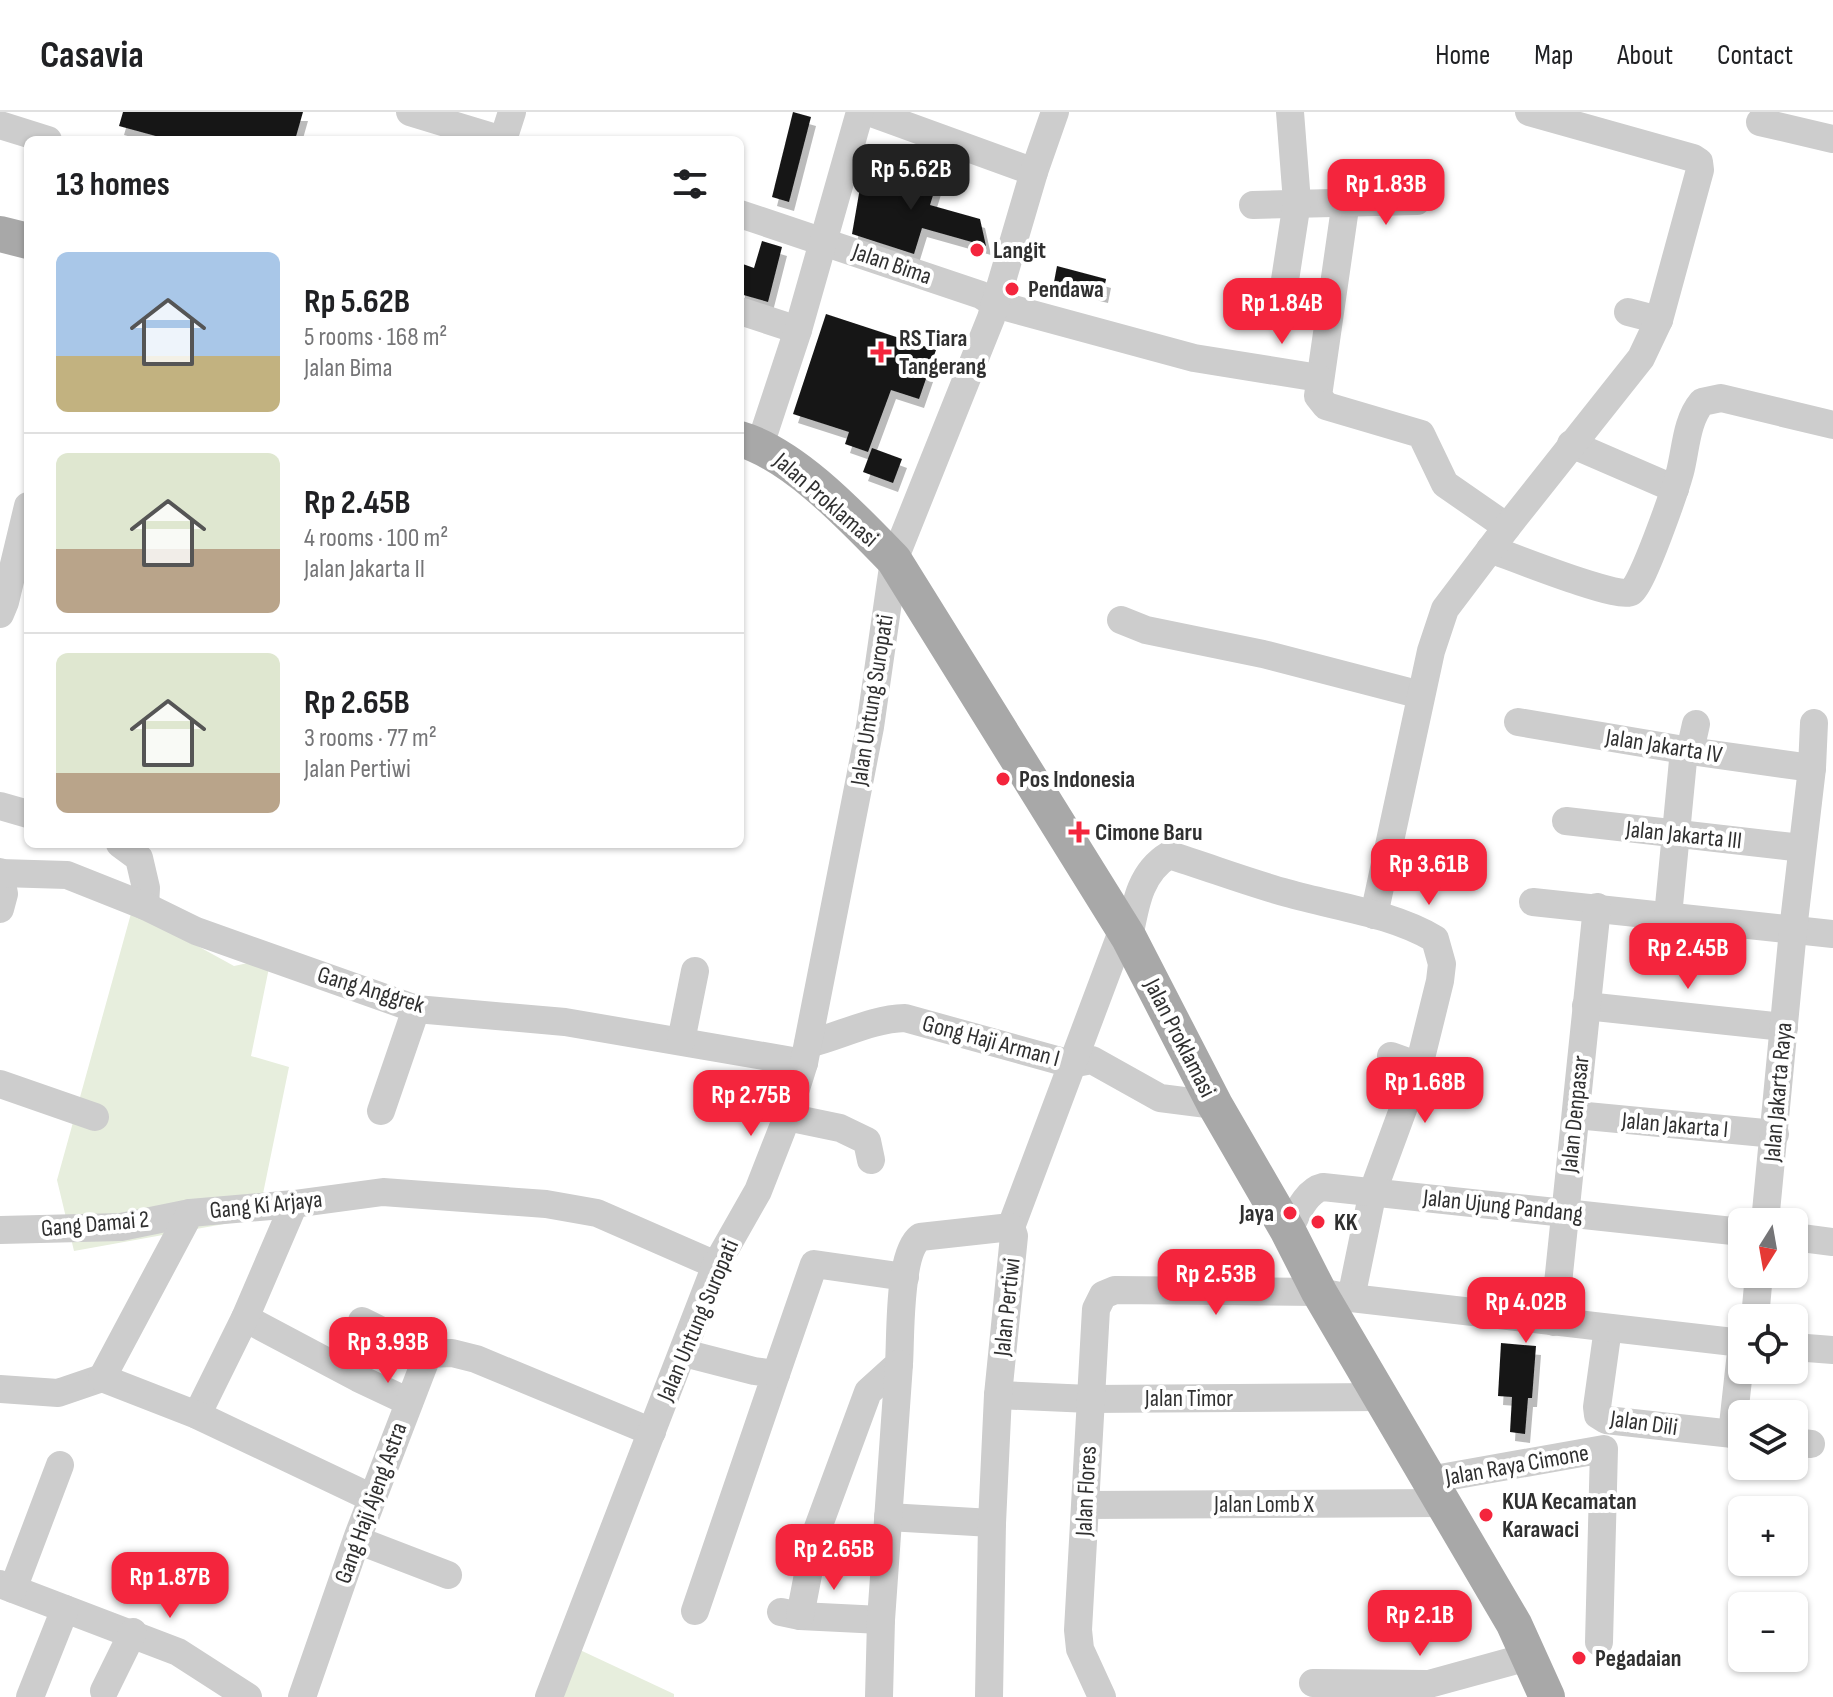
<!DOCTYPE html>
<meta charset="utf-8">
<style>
:root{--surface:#fff;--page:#f6f6f6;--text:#202124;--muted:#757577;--line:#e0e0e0;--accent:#f4253d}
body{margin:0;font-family:"Sofia Sans Condensed",sans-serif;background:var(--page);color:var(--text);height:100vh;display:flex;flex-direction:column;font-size:30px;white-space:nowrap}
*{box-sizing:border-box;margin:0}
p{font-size:26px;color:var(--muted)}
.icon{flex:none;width:44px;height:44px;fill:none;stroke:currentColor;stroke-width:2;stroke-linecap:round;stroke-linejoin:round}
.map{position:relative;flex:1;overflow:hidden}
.side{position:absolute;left:24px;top:24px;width:720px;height:712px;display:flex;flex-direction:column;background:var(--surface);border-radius:12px;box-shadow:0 2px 6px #0004}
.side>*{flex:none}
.needle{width:52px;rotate:191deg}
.buttons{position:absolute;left:1728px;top:1096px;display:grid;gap:16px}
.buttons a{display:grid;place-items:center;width:80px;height:80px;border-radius:12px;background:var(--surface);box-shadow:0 2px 6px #0004;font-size:40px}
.price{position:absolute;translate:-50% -68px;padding:0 18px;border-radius:16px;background:var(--accent);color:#fff;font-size:26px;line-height:52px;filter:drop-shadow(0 2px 4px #0008)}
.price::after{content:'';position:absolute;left:50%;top:48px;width:24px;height:18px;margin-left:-12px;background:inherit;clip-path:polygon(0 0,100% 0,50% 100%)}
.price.active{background:#222;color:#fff}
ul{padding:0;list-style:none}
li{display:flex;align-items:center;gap:24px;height:200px;padding:0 32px}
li+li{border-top:2px solid var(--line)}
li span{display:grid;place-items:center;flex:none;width:224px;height:160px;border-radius:12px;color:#555}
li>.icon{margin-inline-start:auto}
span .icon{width:96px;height:96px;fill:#fffc;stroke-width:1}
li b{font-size:34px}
h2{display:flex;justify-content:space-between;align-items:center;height:96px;padding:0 32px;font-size:34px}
header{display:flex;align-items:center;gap:48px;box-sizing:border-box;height:112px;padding:0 40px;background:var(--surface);border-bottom:2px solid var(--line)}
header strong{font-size:38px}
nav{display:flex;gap:44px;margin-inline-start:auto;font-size:28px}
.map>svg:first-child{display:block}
.green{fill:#e7eedd}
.building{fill:#171717;filter:url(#shadow)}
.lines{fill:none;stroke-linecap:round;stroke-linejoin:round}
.minor{stroke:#cdcdcd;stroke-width:28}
.major{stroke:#a8a8a8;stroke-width:36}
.poi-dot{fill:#f4253d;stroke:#fff;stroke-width:3}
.labels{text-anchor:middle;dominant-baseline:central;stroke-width:8;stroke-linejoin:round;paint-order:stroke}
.poi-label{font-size:24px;font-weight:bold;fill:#303030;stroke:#fff;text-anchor:start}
.street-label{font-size:24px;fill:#303030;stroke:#fff}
</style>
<header>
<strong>Casavia</strong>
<nav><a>Home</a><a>Map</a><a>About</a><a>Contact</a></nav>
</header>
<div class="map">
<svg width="1833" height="1585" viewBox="0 0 1833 1585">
<defs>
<filter id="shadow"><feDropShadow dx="5" dy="9" stdDeviation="0" flood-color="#0004"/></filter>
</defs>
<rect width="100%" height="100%" fill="#fff"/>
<g class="green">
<path d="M132,798L234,854L271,846L251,944L289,955L258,1106L74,1139L57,1068Z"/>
<path d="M580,1538L674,1582V1585H563Z"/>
</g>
<g class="building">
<path d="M123,0H303L295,28H162L163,26L119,14Z"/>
<path d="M793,0L811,5L789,90L772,85Z"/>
<path d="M921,41L944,48L930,93L980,107L986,134L922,116L914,142L852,122L861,70L908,83Z"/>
<path d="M762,129L782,135L768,190L740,182V151L754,156Z"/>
<path d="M1057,154L1106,167L1103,182L1054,170Z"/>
<path d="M826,202L936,238L919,287L891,278L868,340L845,332L849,320L793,302Z"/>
<path d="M872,336L902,347L893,371L863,360Z"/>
<path d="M1501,1231L1536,1234L1532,1286H1528L1525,1322L1510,1320L1512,1285L1498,1284Z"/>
</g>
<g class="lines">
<g class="minor">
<path d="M410,0L502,28"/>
<path d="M869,0L1034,60"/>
<path d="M1760,10L1833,27"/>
<path d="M0,13L48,28"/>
<path d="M503,28L512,0"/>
<path d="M1346,89L1318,284L1326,294L1421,322L1445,372L1507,415"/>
<path d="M1253,93L1417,89"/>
<path d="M740,102L981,183L995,192L1194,246L1319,266"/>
<path d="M1285,168L1297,90L1290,0"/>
<path d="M740,199L798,218"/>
<path d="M1628,200L1659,208"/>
<path d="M1571,332L1675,377"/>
<path d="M760,333L798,218L860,0"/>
<path d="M1490,437C1510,444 1619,488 1631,480C1642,474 1675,378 1680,360C1686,337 1686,309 1702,290L1721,286L1833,313"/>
<path d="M0,502L5,490L28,394"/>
<path d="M1121,508L1146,518L1263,542L1421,583"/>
<path d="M1518,610L1690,639L1812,656"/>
<path d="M1690,639L1696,612"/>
<path d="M0,694L28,702"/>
<path d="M1566,709L1802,736"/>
<path d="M120,732L139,746L146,776L145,794"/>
<path d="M0,760L4,782L0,797"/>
<path d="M0,761L67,763L145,794L196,819L416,897L565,910L804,951"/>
<path d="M1533,790L1833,822"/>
<path d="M1374,803L1431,539L1445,497L1507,415L1641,246L1659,208L1700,58L1699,50L1693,46L1529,0"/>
<path d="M1668,804L1684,638"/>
<path d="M1129,826C1135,795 1139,761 1169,743C1208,755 1247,770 1287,781C1336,795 1391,801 1435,827L1442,852L1440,869L1419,954L1373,1079L1351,1186"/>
<path d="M1586,894L1784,915"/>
<path d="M681,929L695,859"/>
<path d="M808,932C841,924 871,907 905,906L1071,952L1092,948L1160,986L1215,993"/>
<path d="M1391,944L1419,954"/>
<path d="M0,972L95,1005"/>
<path d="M381,999L416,897"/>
<path d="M1576,1003L1775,1022"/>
<path d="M787,1005L840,1016L867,1029L871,1048"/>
<path d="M1765,1110L1793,818L1812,656L1814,611"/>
<path d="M1011,1115L1123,817"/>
<path d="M0,1118L121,1115L190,1101"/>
<path d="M1288,1119C1296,1105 1305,1079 1323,1075L1742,1120"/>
<path d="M1794,1125L1833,1130"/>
<path d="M245,1206L358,1266L409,1290"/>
<path d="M1755,1206L1759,1162"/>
<path d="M362,1209L428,1242"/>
<path d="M1554,1210L1597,795"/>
<path d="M1608,1216L1597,1295L1598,1303L1606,1308L1742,1323"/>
<path d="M1794,1235L1833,1238"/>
<path d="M684,1241L754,1259L776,1262L695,1499"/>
<path d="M776,1262L814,1152L905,1165"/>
<path d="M0,1277L58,1281L102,1266"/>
<path d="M998,1283L1090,1287L1381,1285"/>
<path d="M197,1303L245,1206L294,1092"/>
<path d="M1732,1322L1742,1231"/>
<path d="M1794,1330L1811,1332"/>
<path d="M1429,1368L1604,1337L1599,1530"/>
<path d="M372,1386L197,1303L102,1266L190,1101L294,1092L383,1080L546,1092L597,1101L716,1153"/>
<path d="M1086,1393L1442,1391"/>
<path d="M888,1405L992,1411"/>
<path d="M357,1428L448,1463"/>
<path d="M0,1472L178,1540L248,1585"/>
<path d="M13,1477L60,1353"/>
<path d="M781,1500L800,1504L881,1508"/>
<path d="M800,1504L816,1421L868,1280L899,1252C901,1223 898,1142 920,1125L1011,1115L1014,1124L998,1283L992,1411L989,1585"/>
<path d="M1313,1571L1429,1572L1531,1544"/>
<path d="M104,1579L133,1520"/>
<path d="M30,1585L65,1497"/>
<path d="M302,1585L358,1424L428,1242L452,1241L476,1247L652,1320"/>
<path d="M549,1585L716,1153L758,1079L787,1005L804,951L870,615L894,448L991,206L1034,60L1055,0"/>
<path d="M879,1585L881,1508L899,1252"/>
<path d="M1102,1585L1080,1537L1078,1518L1096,1197L1103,1183L1115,1178L1319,1180L1351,1186L1742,1231"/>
</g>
<g class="major">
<path d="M0,122L28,129"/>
<path d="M740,327C795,343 854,407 894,448L1129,826L1215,993L1288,1119L1319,1180L1514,1512L1547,1585"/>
</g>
</g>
<g class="poi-dot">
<circle cx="977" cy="138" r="8"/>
<circle cx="1012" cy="177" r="8"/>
<path d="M877 228h8v8h8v8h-8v8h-8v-8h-8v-8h8z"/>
<circle cx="1003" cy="667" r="8"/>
<path d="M1075 708h8v8h8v8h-8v8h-8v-8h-8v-8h8z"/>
<circle cx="1290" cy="1101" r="8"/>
<circle cx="1318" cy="1110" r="8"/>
<circle cx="1486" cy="1403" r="8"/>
<circle cx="1579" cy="1546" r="8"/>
</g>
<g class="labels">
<g class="poi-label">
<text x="993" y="138">Langit</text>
<text x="1028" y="177">Pendawa</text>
<text x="899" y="226">RS Tiara<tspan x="899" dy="28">Tangerang</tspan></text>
<text x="1019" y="667">Pos Indonesia</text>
<text x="1095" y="720">Cimone Baru</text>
<text x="1274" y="1101" text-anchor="end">Jaya</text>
<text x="1334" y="1110">KK</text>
<text x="1502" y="1389">KUA Kecamatan<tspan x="1502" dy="28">Karawaci</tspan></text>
<text x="1595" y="1546">Pegadaian</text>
</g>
<g class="street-label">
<text transform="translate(892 152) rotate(19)">Jalan Bima</text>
<text transform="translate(826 388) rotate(41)">Jalan Proklamasi</text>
<text transform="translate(872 588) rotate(-81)">Jalan Untung Suropati</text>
<text transform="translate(1664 634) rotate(9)">Jalan Jakarta IV</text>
<text transform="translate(1684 723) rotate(6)">Jalan Jakarta III</text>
<text transform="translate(371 878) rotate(17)">Gang Anggrek</text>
<text transform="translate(1180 926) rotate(63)">Jalan Proklamasi</text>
<text transform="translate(991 929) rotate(15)">Gong Haji Arman I</text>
<text transform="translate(1778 980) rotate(-85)">Jalan Jakarta Raya</text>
<text transform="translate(1575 1002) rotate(-84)">Jalan Denpasar</text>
<text transform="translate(1675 1013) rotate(5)">Jalan Jakarta I</text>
<text transform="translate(266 1093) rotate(-6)">Gang Ki Arjaya</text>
<text transform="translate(1503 1094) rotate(6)">Jalan Ujung Pandang</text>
<text transform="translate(95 1112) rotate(-5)">Gang Damai 2</text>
<text transform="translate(1007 1195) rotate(-84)">Jalan Pertiwi</text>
<text transform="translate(698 1208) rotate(-67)">Jalan Untung Suropati</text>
<text x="1189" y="1286">Jalan Timor</text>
<text transform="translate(1644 1311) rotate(8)">Jalan Dili</text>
<text transform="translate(1517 1353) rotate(-10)">Jalan Raya Cimone</text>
<text transform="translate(1086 1379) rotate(-87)">Jalan Flores</text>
<text transform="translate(371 1391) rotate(-70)">Gang Haji Ajeng Astra</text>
<text x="1264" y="1392">Jalan Lomb X</text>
</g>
</g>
</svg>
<div class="buttons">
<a><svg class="needle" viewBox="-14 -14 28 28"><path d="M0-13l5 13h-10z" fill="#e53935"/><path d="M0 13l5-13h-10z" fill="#757577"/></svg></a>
<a><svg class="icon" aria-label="locate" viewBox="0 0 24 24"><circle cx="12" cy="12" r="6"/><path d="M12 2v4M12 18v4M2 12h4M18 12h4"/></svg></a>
<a><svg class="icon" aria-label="layers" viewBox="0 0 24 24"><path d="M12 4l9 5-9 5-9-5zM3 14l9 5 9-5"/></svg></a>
<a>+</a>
<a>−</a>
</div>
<b class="price active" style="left:911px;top:100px">Rp 5.62B</b>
<b class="price" style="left:1386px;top:115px">Rp 1.83B</b>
<b class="price" style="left:1282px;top:234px">Rp 1.84B</b>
<b class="price" style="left:1429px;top:795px">Rp 3.61B</b>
<b class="price" style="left:1688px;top:879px">Rp 2.45B</b>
<b class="price" style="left:1425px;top:1013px">Rp 1.68B</b>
<b class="price" style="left:751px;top:1026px">Rp 2.75B</b>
<b class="price" style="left:1216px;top:1205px">Rp 2.53B</b>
<b class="price" style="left:1526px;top:1233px">Rp 4.02B</b>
<b class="price" style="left:388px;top:1273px">Rp 3.93B</b>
<b class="price" style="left:834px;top:1480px">Rp 2.65B</b>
<b class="price" style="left:170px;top:1508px">Rp 1.87B</b>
<b class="price" style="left:1420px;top:1546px">Rp 2.1B</b>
<section class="side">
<h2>13 homes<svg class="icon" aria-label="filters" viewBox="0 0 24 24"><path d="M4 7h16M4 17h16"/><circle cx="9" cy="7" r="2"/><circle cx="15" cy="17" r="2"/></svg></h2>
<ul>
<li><span style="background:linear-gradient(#a9c7e8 65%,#c2b280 0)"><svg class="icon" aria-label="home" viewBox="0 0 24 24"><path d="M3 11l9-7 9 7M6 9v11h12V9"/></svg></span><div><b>Rp 5.62B</b><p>5 rooms · 168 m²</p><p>Jalan Bima</p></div></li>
<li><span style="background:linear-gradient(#dfe7d0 60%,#b9a48a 0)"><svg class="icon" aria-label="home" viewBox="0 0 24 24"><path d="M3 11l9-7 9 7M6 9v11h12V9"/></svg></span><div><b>Rp 2.45B</b><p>4 rooms · 100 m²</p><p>Jalan Jakarta II</p></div></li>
<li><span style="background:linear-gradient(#dfe7d0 75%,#b9a48a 0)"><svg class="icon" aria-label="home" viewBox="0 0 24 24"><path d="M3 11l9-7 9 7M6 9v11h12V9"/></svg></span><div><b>Rp 2.65B</b><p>3 rooms · 77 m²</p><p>Jalan Pertiwi</p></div></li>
</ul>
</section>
</div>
